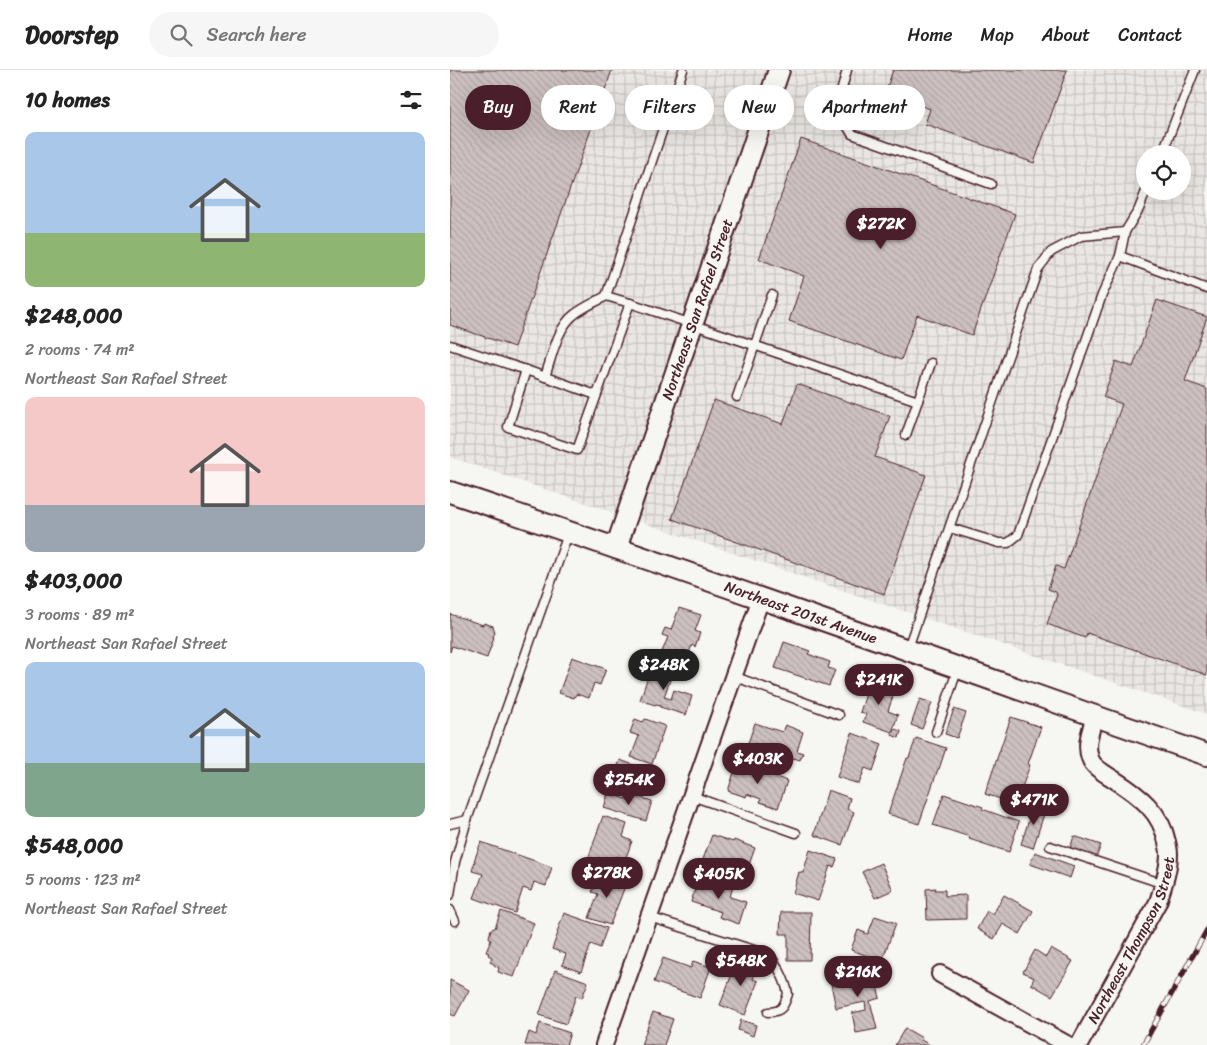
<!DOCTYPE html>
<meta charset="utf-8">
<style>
:root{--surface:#fff;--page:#f6f6f6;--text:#222;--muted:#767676;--line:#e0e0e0;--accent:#4a1f2b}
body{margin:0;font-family:Sriracha,sans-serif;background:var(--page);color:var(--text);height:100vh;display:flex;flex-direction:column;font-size:19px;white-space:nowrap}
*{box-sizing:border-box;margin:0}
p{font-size:16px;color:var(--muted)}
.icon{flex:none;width:28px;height:28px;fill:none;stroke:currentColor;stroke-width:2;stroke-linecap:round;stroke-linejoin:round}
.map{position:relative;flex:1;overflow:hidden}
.side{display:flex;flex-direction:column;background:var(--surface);width:450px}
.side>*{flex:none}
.hud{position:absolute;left:15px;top:15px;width:475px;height:45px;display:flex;gap:10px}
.buttons{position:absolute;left:686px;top:75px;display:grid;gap:10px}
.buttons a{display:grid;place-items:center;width:55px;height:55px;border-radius:50%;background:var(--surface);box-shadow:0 5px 20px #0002;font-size:25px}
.price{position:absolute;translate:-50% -42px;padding:0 11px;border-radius:18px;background:var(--accent);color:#fff;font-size:16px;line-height:32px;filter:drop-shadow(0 1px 2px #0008)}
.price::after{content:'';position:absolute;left:50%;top:30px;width:15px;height:11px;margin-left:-8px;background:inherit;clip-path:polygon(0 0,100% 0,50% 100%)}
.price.active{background:#222;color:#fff}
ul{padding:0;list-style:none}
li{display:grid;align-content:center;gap:10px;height:265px;padding:0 25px}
li span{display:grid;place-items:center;height:155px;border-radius:10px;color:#555}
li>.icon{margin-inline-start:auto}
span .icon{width:90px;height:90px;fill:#fffc;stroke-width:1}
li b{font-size:21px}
h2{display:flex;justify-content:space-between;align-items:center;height:60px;padding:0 25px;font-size:21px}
.tag{padding:0 18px;border-radius:22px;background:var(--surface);box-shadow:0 5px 20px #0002;font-size:18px;line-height:45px}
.tag.active{background:var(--accent);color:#fff}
header{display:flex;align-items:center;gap:30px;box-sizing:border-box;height:70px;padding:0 25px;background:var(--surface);border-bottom:1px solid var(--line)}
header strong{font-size:24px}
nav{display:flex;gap:28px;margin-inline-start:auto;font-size:18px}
.search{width:350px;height:45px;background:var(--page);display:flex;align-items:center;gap:12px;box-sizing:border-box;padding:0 18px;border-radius:28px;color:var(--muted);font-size:19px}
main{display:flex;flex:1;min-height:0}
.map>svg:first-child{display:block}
.industrial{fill:url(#industrial-grid);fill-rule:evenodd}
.building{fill:url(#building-back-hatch);stroke:#4a1f2b}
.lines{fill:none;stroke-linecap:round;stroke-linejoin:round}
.service-casing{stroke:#4a1f2b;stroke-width:11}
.minor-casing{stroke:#4a1f2b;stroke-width:20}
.tertiary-casing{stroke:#4a1f2b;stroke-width:24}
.service{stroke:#f6f6f2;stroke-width:8}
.minor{stroke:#f6f6f2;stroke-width:16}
.tertiary{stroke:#f6f6f2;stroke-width:20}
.rail-casing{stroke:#4a1f2b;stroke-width:5.5}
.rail{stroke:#f6f6f2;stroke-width:4;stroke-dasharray:11;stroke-linecap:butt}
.labels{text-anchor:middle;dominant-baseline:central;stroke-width:4.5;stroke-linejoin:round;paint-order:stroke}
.street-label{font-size:15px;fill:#4a1f2b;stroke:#f6f6f2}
</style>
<header>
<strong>Doorstep</strong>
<div class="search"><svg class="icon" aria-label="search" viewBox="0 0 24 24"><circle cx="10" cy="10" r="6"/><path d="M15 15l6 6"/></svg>Search here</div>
<nav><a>Home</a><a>Map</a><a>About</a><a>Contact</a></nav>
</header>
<main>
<section class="side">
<h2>10 homes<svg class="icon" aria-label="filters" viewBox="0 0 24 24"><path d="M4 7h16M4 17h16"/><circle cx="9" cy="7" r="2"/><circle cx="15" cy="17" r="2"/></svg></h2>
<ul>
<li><span style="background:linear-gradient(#a9c7e8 65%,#8fb573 0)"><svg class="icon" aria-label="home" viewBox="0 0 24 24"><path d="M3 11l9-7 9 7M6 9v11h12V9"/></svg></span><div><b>$248,000</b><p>2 rooms · 74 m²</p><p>Northeast San Rafael Street</p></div></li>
<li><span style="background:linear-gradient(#f6c9c9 70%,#9aa5b1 0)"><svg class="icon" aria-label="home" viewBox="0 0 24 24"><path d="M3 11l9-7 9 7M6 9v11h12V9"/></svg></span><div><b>$403,000</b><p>3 rooms · 89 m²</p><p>Northeast San Rafael Street</p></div></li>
<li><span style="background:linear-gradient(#a9c7e8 65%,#7fa58c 0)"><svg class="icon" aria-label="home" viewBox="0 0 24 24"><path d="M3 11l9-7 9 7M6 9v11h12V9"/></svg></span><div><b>$548,000</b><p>5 rooms · 123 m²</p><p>Northeast San Rafael Street</p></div></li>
</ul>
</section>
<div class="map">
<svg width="757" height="975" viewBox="0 0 757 975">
<defs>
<pattern id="industrial-grid" width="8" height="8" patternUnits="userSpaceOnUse" patternTransform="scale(1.25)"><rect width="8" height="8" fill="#e9e6e3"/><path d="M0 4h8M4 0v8" fill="none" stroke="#c9c5c3"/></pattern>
<pattern id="building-back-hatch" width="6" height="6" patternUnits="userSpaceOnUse" patternTransform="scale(1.25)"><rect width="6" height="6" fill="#ccc1c0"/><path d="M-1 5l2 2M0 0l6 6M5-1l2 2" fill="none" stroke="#b1a5a5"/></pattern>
</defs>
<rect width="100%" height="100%" fill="#f6f6f2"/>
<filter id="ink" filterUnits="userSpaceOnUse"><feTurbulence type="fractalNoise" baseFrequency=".02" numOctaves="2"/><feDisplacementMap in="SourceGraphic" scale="10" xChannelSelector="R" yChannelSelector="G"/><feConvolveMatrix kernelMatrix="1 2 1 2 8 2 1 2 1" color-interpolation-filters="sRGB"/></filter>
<g filter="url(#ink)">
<path class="industrial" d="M0,0H757V644L0,387ZM695,84H732V121H695Z"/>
<g class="building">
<path d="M0,0H162L64,277L0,255Z"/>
<path d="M443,0H617L584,93L475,54L480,39L435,23Z"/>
<path d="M351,69L565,144L522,265L467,245L451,290L339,251L354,206L309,189Z"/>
<path d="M707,230L757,247L735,311L757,319V605L637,563L635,568L597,554L607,525L606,522L598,519L606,496L614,499L672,334L653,327L666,291L683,297Z"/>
<path d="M347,314L440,346L425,387L476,405L434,524L222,449L264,330L333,354Z"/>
<path d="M229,538L251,545L245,561L250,563L245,577L242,575L236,591L212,582L218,567L212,565L215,558L221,560Z"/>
<path d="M0,544L33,555L34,553L43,556L45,562L43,567H44L37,588L2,576L0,582Z"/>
<path d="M334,572L360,581L358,584L380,592L378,598L385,600L379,616L325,598Z"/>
<path d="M122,587L156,599L150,615L144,613L139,628L126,624L124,628L109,623Z"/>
<path d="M203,592L220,598L217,609L220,610L214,627L221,629L224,620L242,626L236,645L210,637L211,635L206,634L205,635L190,630Z"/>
<path d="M421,609L446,617L438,641L448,645L442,662L413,652L416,644L410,642Z"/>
<path d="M470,629L482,633L472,659L461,655Z"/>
<path d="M504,639L516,643L507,668L495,664Z"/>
<path d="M561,647L591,657L578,694L580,695L566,734L535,724Z"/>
<path d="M185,649L193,652L195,649L215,656L202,694L181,687L189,666L180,663Z"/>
<path d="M305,653L332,662L335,655L353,662L347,681L353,683L350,690L344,688V689L298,673Z"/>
<path d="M444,659L451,661L449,668L442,665Z"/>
<path d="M402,663L432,674L423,701L415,698L409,714L387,707Z"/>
<path d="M466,668L496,678L489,699H488L469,754L438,744L457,688H459Z"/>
<path d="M170,690L195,699L188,718L163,709Z"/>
<path d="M287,693L337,711L328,738L310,732L311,729L297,724L296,727L278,721Z"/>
<path d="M378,720L400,728L397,739L404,742L392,775L364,765Z"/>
<path d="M158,723L183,731L185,726L202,731L196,751L154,738Z"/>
<path d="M494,724L533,737L532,739L569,752L559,782L519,769L520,767L483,755Z"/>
<path d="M584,734L596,738L583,778L571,774Z"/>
<path d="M153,746L177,754L173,767L182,771L175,790L166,786L161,801L137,792Z"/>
<path d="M262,765L283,772L284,770L305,778L295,806L252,792Z"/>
<path d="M624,766L651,775L646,788L620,779Z"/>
<path d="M31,772L102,797L96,816L84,812L81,821L73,818L65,843L24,828L33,804L22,801L25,791H24Z"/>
<path d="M360,780L387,789L384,797L380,796L368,831L343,823L349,802L353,803Z"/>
<path d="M585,782L624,796L620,808L580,794Z"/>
<path d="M431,793L443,820L425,828L412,802Z"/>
<path d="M155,804L177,811L160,855L139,848L148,824L142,822L146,812L151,814Z"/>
<path d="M248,810L267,817L269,811L283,816L280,827L296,832L289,854L269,847L271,842L241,832Z"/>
<path d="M486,818L485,820H495V826L516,825V849L477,850L476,819Z"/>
<path d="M554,825L583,841L570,864L553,854L544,869L527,859L537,841L543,844Z"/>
<path d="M51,841L84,853L64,907L48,902L49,898L44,895V894L40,892L42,887L38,885L39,883L36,882L41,870L39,867L41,859L45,858Z"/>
<path d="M331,842H361L360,890H338V864H330Z"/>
<path d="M114,843L157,858L150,878L141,874L131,902L112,895L116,884L102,879L108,863L107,862Z"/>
<path d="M425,846L446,853L432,891L401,880L408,860L418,864Z"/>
<path d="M601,878L623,891L602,926L581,914L584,908L573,902L585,880L596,887Z"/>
<path d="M289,886L308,894L303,909L308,911L295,945L270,935Z"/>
<path d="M213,888L241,898L243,891L261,897L250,928L204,912Z"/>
<path d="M105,900L138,912L132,928L126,926L116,954L89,945Z"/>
<path d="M418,900L419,905L424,904L430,928L420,931L427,959L406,963L402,943L416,940L415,932L386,938L381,914L405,909L403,902Z"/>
<path d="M0,910L19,920L5,946L0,944Z"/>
<path d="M203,942L223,949L214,975H191Z"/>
<path d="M291,950L306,955L303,966L288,960Z"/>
<path d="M90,953L120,963L116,975H75L79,962L86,965Z"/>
<path d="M455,958L472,968L471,970L480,975H445Z"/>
</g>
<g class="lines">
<g class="service-casing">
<g id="service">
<path d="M233,0L156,226L180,233L468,331"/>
<path d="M397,0L390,26L394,51L402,64L541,114"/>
<path d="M712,84L745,0"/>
<path d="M670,186L757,219"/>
<path d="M0,275L76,300"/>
<path d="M95,307C102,287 107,257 125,244C134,237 146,232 156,226"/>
<path d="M146,325L76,300L58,357L127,380L180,233"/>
<path d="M287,327L322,225"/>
<path d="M456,365L481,293"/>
<path d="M500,458L549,473H558L568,465L652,225L670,186L675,162"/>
<path d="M458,578L588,199L601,182L631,166L675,162L689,139L696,121"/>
<path d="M283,606L389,645"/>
<path d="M486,662L508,598"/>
<path d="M242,726L346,763"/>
<path d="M0,754L17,750L118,464"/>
<path d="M600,776L714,814"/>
<path d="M0,825L5,792L17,750"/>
<path d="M0,840L5,851"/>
<path d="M199,847L317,884C327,892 336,912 338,924C334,936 332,942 318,942"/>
</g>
</g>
<g class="minor-casing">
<g id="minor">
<path d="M490,904L618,975"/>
<path d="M154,975L311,528"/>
<path id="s1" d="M629,975L708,832C713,816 719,800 719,784C719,780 718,776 717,772C711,742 690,726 665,710C656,704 643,698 640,688C635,674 641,660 645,646"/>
</g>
</g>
<g class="tertiary-casing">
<g id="tertiary">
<path id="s2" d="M0,422C254,506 505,598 757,685"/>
<path id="s3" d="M166,478L329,0"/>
</g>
</g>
<use href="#service" class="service"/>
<use href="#minor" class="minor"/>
<use href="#tertiary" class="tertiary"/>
<g class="rail-casing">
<path id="rail" d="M693,975L757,860"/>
</g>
<use href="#rail" class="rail"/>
</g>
</g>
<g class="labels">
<g class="street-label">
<text stroke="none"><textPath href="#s3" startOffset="252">Northeast San Rafael Street</textPath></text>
<text stroke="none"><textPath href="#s2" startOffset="371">Northeast 201st Avenue</textPath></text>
<text stroke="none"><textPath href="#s1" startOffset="118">Northeast Thompson Street</textPath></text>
</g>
</g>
</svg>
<div class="buttons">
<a><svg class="icon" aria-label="locate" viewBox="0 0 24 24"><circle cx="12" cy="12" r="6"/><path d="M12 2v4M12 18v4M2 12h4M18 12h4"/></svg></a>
</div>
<b class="price" style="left:431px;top:180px">$272K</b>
<b class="price active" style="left:214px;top:621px">$248K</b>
<b class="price" style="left:429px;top:636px">$241K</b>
<b class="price" style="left:308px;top:715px">$403K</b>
<b class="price" style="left:179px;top:736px">$254K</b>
<b class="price" style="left:584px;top:756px">$471K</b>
<b class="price" style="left:157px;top:829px">$278K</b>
<b class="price" style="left:269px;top:830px">$405K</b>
<b class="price" style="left:291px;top:917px">$548K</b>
<b class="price" style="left:408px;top:928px">$216K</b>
<div class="hud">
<a class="tag active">Buy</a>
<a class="tag">Rent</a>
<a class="tag">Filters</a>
<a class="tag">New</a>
<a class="tag">Apartment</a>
</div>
</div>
</main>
